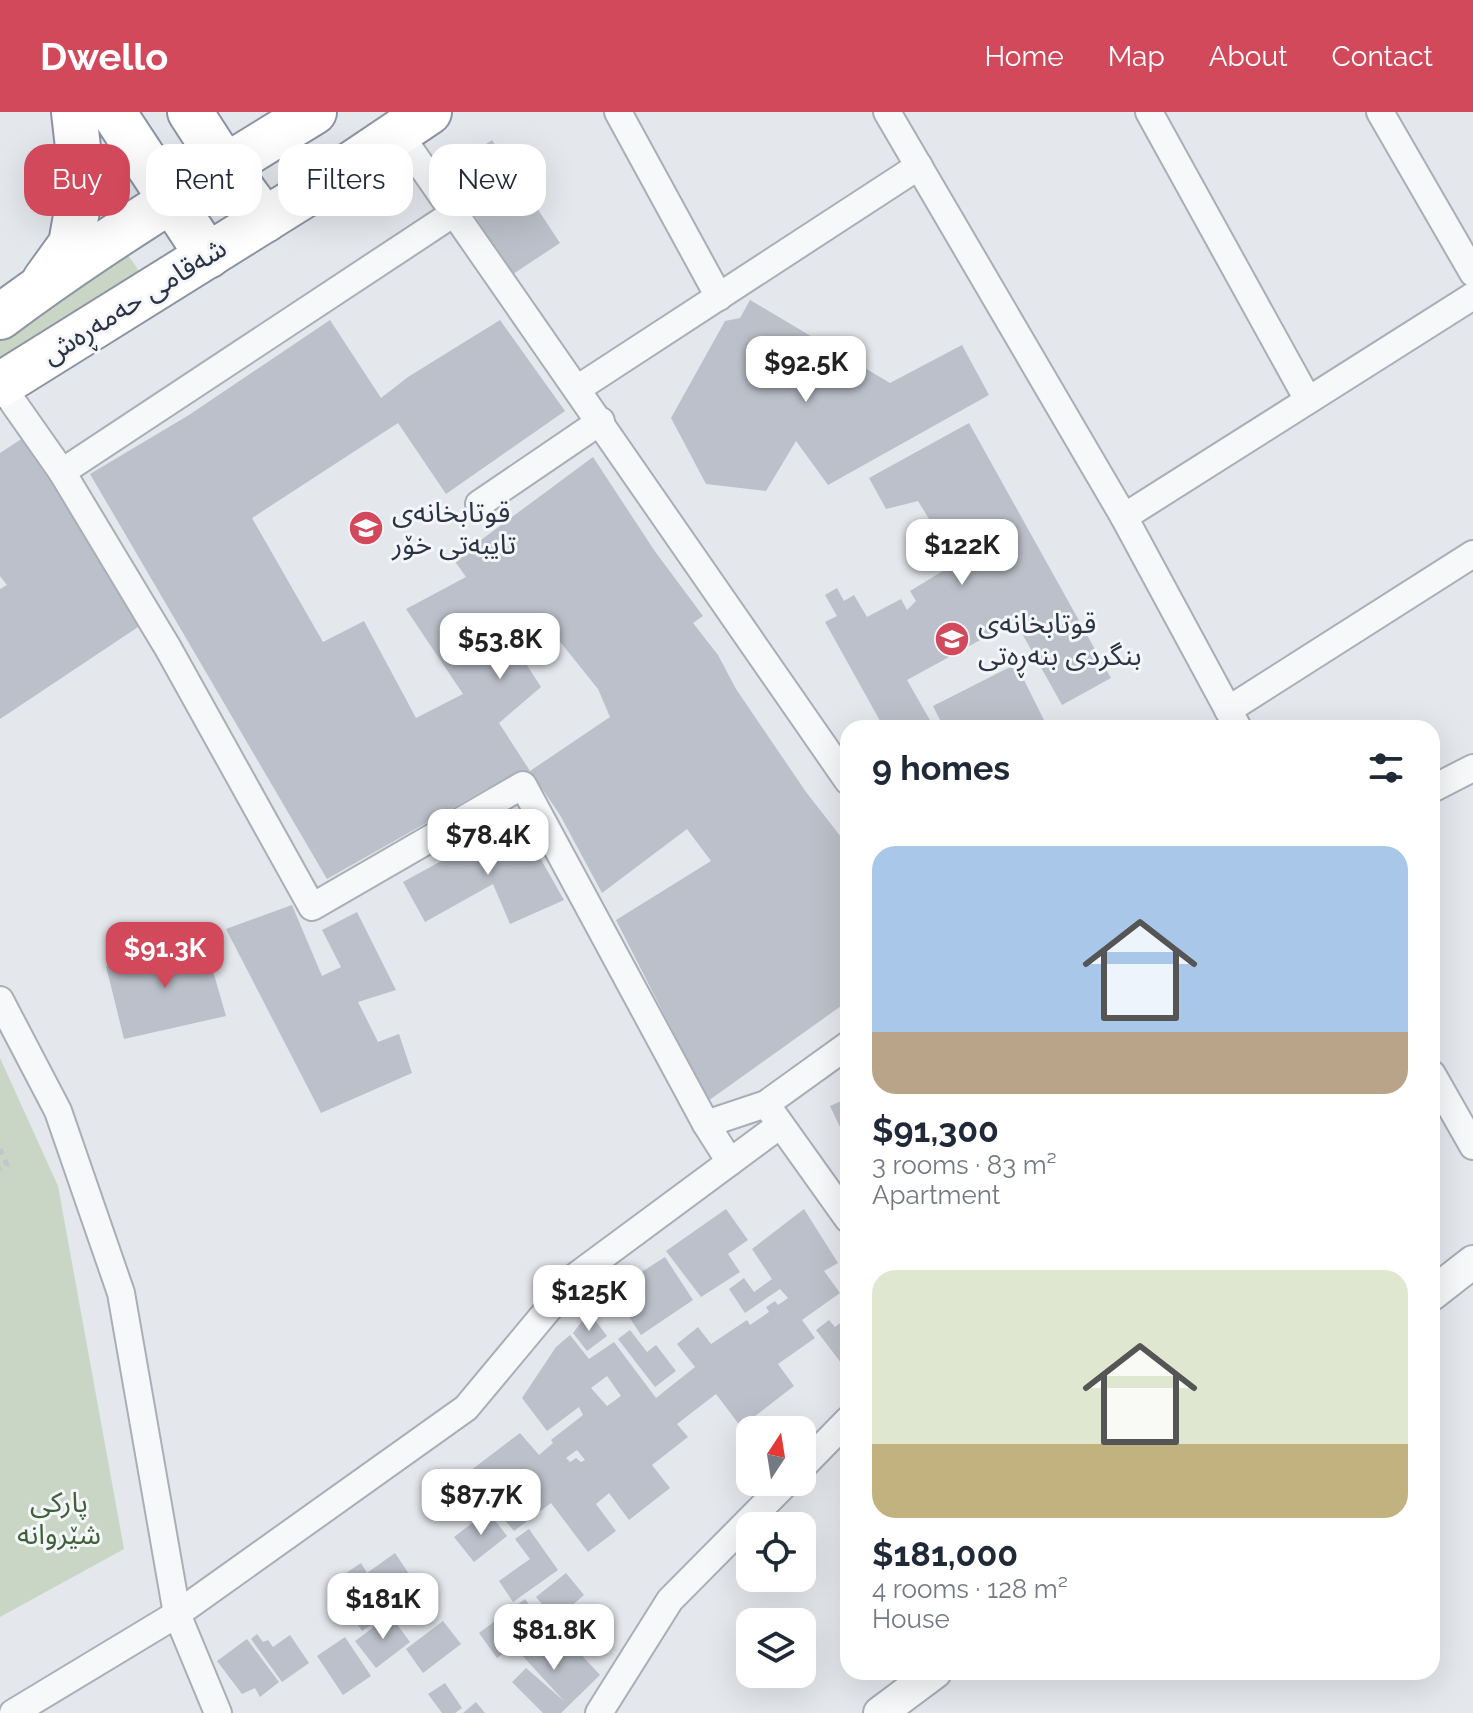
<!DOCTYPE html>
<meta charset="utf-8">
<style>
:root{--surface:#fff;--page:#f2f2f3;--text:#1f2937;--muted:#747a83;--accent:#d1495b}
body{margin:0;font-family:Raleway,"Noto Sans Arabic",sans-serif;background:var(--page);color:var(--text);height:100vh;display:flex;flex-direction:column;font-size:30px;white-space:nowrap}
*{box-sizing:border-box;margin:0}
p{font-size:26px;color:var(--muted)}
.icon{flex:none;width:44px;height:44px;fill:none;stroke:currentColor;stroke-width:2;stroke-linecap:round;stroke-linejoin:round}
.map{position:relative;flex:1;overflow:hidden}
.panel{position:absolute;left:840px;top:608px;width:600px;height:960px;display:flex;flex-direction:column;background:var(--surface);border-radius:24px;box-shadow:0 8px 32px #0002}
.panel>*{flex:none}
.banner{position:absolute;left:24px;top:32px;width:696px;height:72px;display:flex;gap:16px}
.needle{width:52px;rotate:12deg}
.buttons{position:absolute;left:736px;top:1304px;display:grid;gap:16px}
.buttons a{display:grid;place-items:center;width:80px;height:80px;border-radius:16px;background:var(--surface);box-shadow:0 8px 32px #0002;font-size:40px}
.price{position:absolute;translate:-50% -68px;padding:0 18px;border-radius:16px;background:#fff;color:#222;font-size:26px;line-height:52px;filter:drop-shadow(0 2px 4px #0008)}
.price::after{content:'';position:absolute;left:50%;top:48px;width:24px;height:18px;margin-left:-12px;background:inherit;clip-path:polygon(0 0,100% 0,50% 100%)}
.price.on{background:var(--accent);color:#fff}
ul{padding:0;list-style:none}
li{display:grid;align-content:center;gap:16px;height:424px;padding:0 32px}
li span{display:grid;place-items:center;height:248px;border-radius:24px;color:#555}
li>.icon{margin-inline-start:auto}
span .icon{width:144px;height:144px;fill:#fffc;stroke-width:1}
li b{font-size:34px}
h2{display:flex;justify-content:space-between;align-items:center;height:96px;padding:0 32px;font-size:34px}
.pill{padding:0 28px;border-radius:24px;background:var(--surface);box-shadow:0 8px 32px #0002;font-size:28px;line-height:72px}
.pill.on{background:var(--accent);color:#fff}
header{display:flex;align-items:center;gap:48px;box-sizing:border-box;height:112px;padding:0 40px;background:var(--accent);color:#fff}
header strong{font-size:38px}
nav{display:flex;gap:44px;margin-inline-start:auto;font-size:28px}
.map>svg:first-child{display:block}
.green{fill:#c9d6c5}
.building{fill:#bbc0ca;fill-rule:evenodd}
.lines{fill:none;stroke-linecap:round;stroke-linejoin:round}
.minor-casing{stroke:#a9aeb7;stroke-width:30}
.tertiary-casing{stroke:#a9aeb7;stroke-width:36}
.trunk-casing{stroke:#8b94a3;stroke-width:48}
.path{stroke:#c2c5cb;stroke-width:5;stroke-dasharray:6 6;stroke-linecap:butt}
.minor{stroke:#f7f8fa;stroke-width:26}
.tertiary{stroke:#f7f8fa;stroke-width:32}
.trunk{stroke:#fff;stroke-width:44}
.labels{text-anchor:middle;dominant-baseline:central;stroke-width:6;stroke-linejoin:round;paint-order:stroke}
.street-label{font-size:28px;fill:#2b3445;stroke:#f4f6f9}
.poi-label{font-size:28px;fill:#2b3445;stroke:#f4f6f9;text-anchor:start}
.park-label{font-size:28px;fill:#3f6138;stroke:#f4f6f9}
</style>
<header>
<strong>Dwello</strong>
<nav><a>Home</a><a>Map</a><a>About</a><a>Contact</a></nav>
</header>
<div class="map">
<svg width="1473" height="1601" viewBox="0 0 1473 1601">
<rect width="100%" height="100%" fill="#e4e7ec"/>
<g class="green">
<path d="M128,143L139,159L0,247V224Z"/>
<path d="M0,946L58,1074L124,1437L0,1505Z"/>
</g>
<g class="building">
<path d="M492,28L560,131L513,162L445,59Z"/>
<path d="M750,188L890,271L962,233L989,283L828,373L796,329L766,379L706,372L671,306L725,209L740,206Z"/>
<path d="M330,208L381,286L408,265L500,208L565,299L446,382L398,311L252,406L323,530L364,509L416,606L463,582L406,497L466,465L454,448L593,345L654,438L703,504L693,511L718,543L736,577L806,680L848,734V889L708,989L616,808L711,749L687,717L602,781L560,703L530,659L610,605L598,577L537,501L507,522L541,575L499,611L530,659L488,676L327,767L90,362L189,303Z"/>
<path d="M969,311L1111,566L1062,593L1015,509L907,568L931,610L920,616H884L825,510L837,504L825,483L837,476L844,489L854,483L867,505L901,487L907,498L916,489L910,479L956,451L918,389L886,397L869,366Z"/>
<path d="M29,322L144,511L0,607V477L7,473L0,464V341Z"/>
<path d="M1016,552L1044,608L1028,616H944L933,594Z"/>
<path d="M518,707L564,788L510,812L493,772L425,810L403,770Z"/>
<path d="M292,793L322,864L341,855L322,818L357,800L396,878L358,890L378,930L399,922L412,961L321,1001L226,817Z"/>
<path d="M204,828L226,904L124,927L106,854Z"/>
<path d="M848,986V1032L830,994Z"/>
<path d="M726,1097L748,1128L728,1142L740,1160L701,1185L666,1139Z"/>
<path d="M804,1097L838,1151L824,1159L840,1181L802,1208L815,1226L778,1252L794,1274L741,1315L716,1282L677,1312L688,1325L652,1353L670,1376L629,1408L609,1381L596,1392L616,1419L588,1440L551,1391L514,1419L466,1362L520,1321L539,1343L553,1331L551,1328L583,1303L579,1295L547,1319L522,1286L556,1235L570,1223L589,1247L614,1230L656,1286L695,1255L677,1232L698,1215L711,1232L747,1208L750,1213L769,1200L766,1195L775,1189L778,1193L788,1186L780,1177L745,1201L729,1177L744,1166L754,1180L772,1167L752,1137ZM607,1264L621,1284L607,1294L591,1276ZM577,1338L585,1348L581,1350L576,1346L570,1350L566,1346Z"/>
<path d="M665,1145L693,1188L641,1223L612,1179Z"/>
<path d="M589,1200L607,1224L587,1239L573,1221Z"/>
<path d="M848,1205V1260L816,1218L829,1208L835,1215Z"/>
<path d="M630,1218L647,1240L656,1233L676,1259L655,1275L618,1227Z"/>
<path d="M488,1399L507,1424L474,1450L454,1425Z"/>
<path d="M529,1417L558,1458L513,1490L499,1469L530,1447L515,1427Z"/>
<path d="M395,1441L409,1462L381,1481L392,1499L362,1519L330,1472L361,1451L367,1461Z"/>
<path d="M566,1461L584,1483L555,1508L536,1485Z"/>
<path d="M525,1487L544,1513L497,1546L479,1521Z"/>
<path d="M390,1503L410,1530L376,1556L355,1529Z"/>
<path d="M443,1509L461,1532L423,1561L406,1537Z"/>
<path d="M552,1511L600,1563L561,1601H543L512,1570L526,1556L564,1589L519,1540Z"/>
<path d="M257,1522L263,1530L268,1528L273,1535L290,1523L309,1551L282,1570L251,1527Z"/>
<path d="M345,1525L371,1564L343,1583L317,1544Z"/>
<path d="M247,1527L279,1570L260,1585L255,1576L242,1582L217,1549Z"/>
<path d="M445,1571L462,1596L455,1601H442L428,1582Z"/>
<path d="M476,1590L485,1601H463Z"/>
</g>
<g class="lines">
<g class="minor-casing">
<g id="minor">
<path d="M618,0L719,185"/>
<path d="M887,0L1124,405L1238,616"/>
<path d="M1149,0L1308,288"/>
<path d="M1380,0L1473,161"/>
<path d="M398,20L848,669"/>
<path d="M1,273L62,360L454,101"/>
<path d="M577,277L919,54"/>
<path d="M62,360L168,536L312,795L523,673L706,1012L730,1050"/>
<path d="M479,392L601,309"/>
<path d="M1124,405L1473,184"/>
<path d="M1228,598L1473,442"/>
<path d="M1432,677L1473,656"/>
<path d="M0,888L58,999L121,1181L177,1502L218,1601"/>
<path d="M1432,962L1473,1034"/>
<path d="M771,999L848,1107"/>
<path d="M706,1012L766,992L848,933"/>
<path d="M802,1355L848,1308"/>
<path d="M13,1601L177,1502L466,1296L576,1164L780,1013"/>
<path d="M599,1601L670,1488L787,1370"/>
</g>
</g>
<g class="tertiary-casing">
<g id="tertiary">
<path d="M1432,1182L1473,1150"/>
<path d="M880,1601L935,1560"/>
</g>
</g>
<g class="trunk-casing">
<g id="trunk">
<path d="M113,0L208,144"/>
<path d="M190,0L225,54L265,108"/>
<path d="M45,168L71,132L82,71L74,0"/>
<path d="M0,205C100,130 208,65 314,0"/>
<path d="M0,273L319,74L429,0"/>
</g>
</g>
<path class="path" d="M0,1037L7,1053L0,1057"/>
<use href="#minor" class="minor"/>
<use href="#tertiary" class="tertiary"/>
<use href="#trunk" class="trunk"/>
</g>
<defs>
<g id="school-disc" transform="scale(1.8)"><circle r="9.5" fill="#d1495b" stroke="#f4f6f9"/><path d="M0-5L7-2L0 1L-7-2ZM-4 1L0 2.5L4 1V4Q0 6-4 4Z" fill="#fff"/></g>
</defs>
<g fill-rule="evenodd">
<use href="#school-disc" x="366" y="416"/>
<use href="#school-disc" x="952" y="527"/>
</g>
<g class="labels">
<g class="street-label">
<text transform="translate(134 189) rotate(-32)">شەقامی حەمەڕەش</text>
</g>
<g class="poi-label">
<text x="392" y="400">قوتابخانەی<tspan x="392" dy="32">تایبەتی خۆر</tspan></text>
<text x="978" y="511">قوتابخانەی<tspan x="978" dy="32">بنگردی بنەڕەتی</tspan></text>
</g>
<g class="park-label">
<text x="59" y="1390">پارکی<tspan x="59" dy="32">شێروانە</tspan></text>
</g>
</g>
</svg>
<div class="buttons">
<a><svg class="needle" viewBox="-14 -14 28 28"><path d="M0-13l5 13h-10z" fill="#e53935"/><path d="M0 13l5-13h-10z" fill="#747a83"/></svg></a>
<a><svg class="icon" aria-label="locate" viewBox="0 0 24 24"><circle cx="12" cy="12" r="6"/><path d="M12 2v4M12 18v4M2 12h4M18 12h4"/></svg></a>
<a><svg class="icon" aria-label="layers" viewBox="0 0 24 24"><path d="M12 4l9 5-9 5-9-5zM3 14l9 5 9-5"/></svg></a>
</div>
<b class="price" style="left:806px;top:292px">$92.5K</b>
<b class="price" style="left:962px;top:475px">$122K</b>
<b class="price" style="left:500px;top:569px">$53.8K</b>
<b class="price" style="left:488px;top:765px">$78.4K</b>
<b class="price on" style="left:165px;top:878px">$91.3K</b>
<b class="price" style="left:589px;top:1221px">$125K</b>
<b class="price" style="left:481px;top:1425px">$87.7K</b>
<b class="price" style="left:383px;top:1529px">$181K</b>
<b class="price" style="left:554px;top:1560px">$81.8K</b>
<div class="banner">
<a class="pill on">Buy</a>
<a class="pill">Rent</a>
<a class="pill">Filters</a>
<a class="pill">New</a>
</div>
<section class="panel">
<h2>9 homes<svg class="icon" aria-label="filters" viewBox="0 0 24 24"><path d="M4 7h16M4 17h16"/><circle cx="9" cy="7" r="2"/><circle cx="15" cy="17" r="2"/></svg></h2>
<ul>
<li><span style="background:linear-gradient(#a9c7e8 75%,#b9a48a 0)"><svg class="icon" aria-label="home" viewBox="0 0 24 24"><path d="M3 11l9-7 9 7M6 9v11h12V9"/></svg></span><div><b>$91,300</b><p>3 rooms · 83 m²</p><p>Apartment</p></div></li>
<li><span style="background:linear-gradient(#dfe7d0 70%,#c2b280 0)"><svg class="icon" aria-label="home" viewBox="0 0 24 24"><path d="M3 11l9-7 9 7M6 9v11h12V9"/></svg></span><div><b>$181,000</b><p>4 rooms · 128 m²</p><p>House</p></div></li>
</ul>
</section>
</div>
